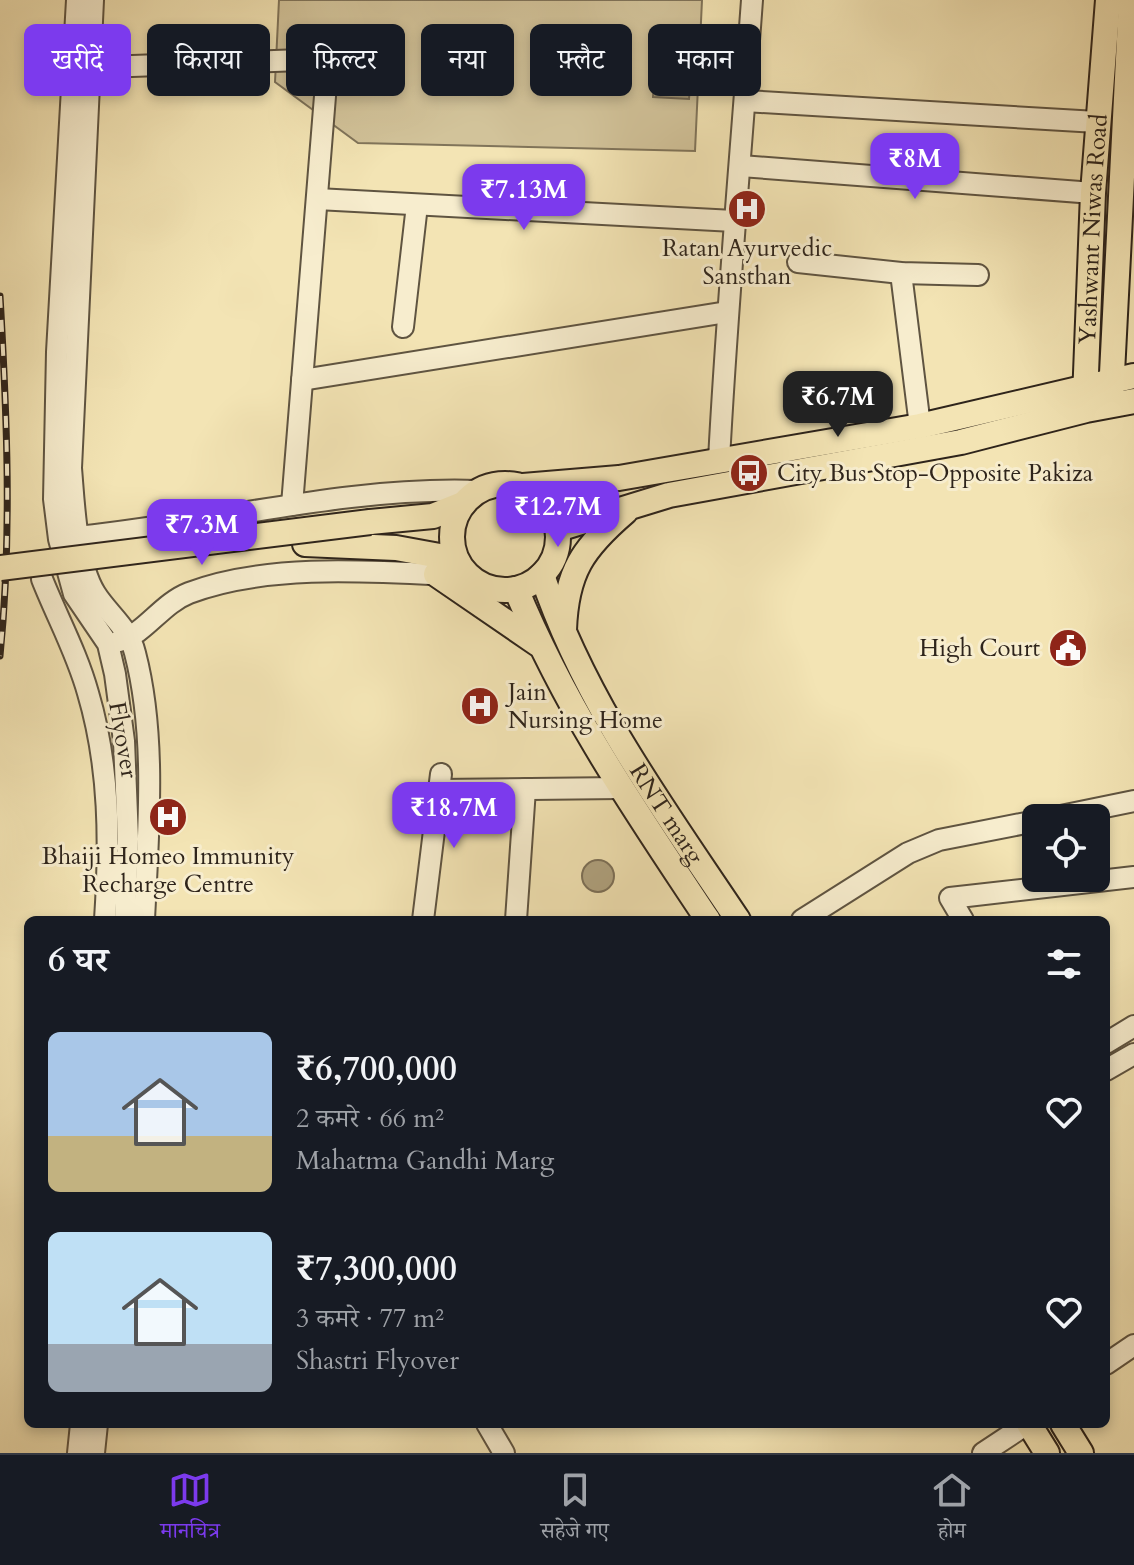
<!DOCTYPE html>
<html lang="hi">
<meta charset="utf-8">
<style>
:root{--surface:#171b24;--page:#242831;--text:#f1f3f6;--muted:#9ea1a6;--line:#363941;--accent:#7c3aed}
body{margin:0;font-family:Cardo,"Noto Serif Devanagari",serif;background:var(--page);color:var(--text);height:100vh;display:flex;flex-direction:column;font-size:30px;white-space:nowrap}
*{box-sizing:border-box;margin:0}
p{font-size:26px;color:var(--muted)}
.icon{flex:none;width:44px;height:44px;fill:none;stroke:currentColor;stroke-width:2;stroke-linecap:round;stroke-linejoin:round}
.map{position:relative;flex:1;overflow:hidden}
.side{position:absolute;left:24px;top:916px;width:1086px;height:512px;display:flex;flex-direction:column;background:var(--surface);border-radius:12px;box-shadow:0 4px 12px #0003}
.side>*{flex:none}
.hud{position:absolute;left:24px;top:24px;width:1086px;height:72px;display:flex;gap:16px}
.fabs{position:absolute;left:1022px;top:804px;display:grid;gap:16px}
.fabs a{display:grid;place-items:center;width:88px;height:88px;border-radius:12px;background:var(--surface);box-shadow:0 4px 12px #0003;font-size:40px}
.price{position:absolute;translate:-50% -68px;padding:0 18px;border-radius:16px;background:var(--accent);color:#fff;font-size:26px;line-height:52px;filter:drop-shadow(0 2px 4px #0008)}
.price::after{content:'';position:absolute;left:50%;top:48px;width:24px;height:18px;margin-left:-12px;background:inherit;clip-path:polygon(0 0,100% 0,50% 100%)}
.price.active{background:#222;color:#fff}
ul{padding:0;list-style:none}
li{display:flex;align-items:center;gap:24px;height:200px;padding:0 24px}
li span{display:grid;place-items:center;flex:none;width:224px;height:160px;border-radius:12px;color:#555}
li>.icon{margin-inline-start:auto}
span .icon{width:96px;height:96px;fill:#fffc;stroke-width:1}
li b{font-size:34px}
h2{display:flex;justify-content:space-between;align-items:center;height:96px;padding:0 24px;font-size:34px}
.tag{padding:0 28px;border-radius:12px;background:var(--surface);box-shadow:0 4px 12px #0003;font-size:28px;line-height:72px}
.tag.active{background:var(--accent);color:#fff}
.tab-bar{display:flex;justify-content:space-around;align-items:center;height:112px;border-top:2px solid var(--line);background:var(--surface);font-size:22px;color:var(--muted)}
.tab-bar a{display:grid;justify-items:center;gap:4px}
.tab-bar .active{color:var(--accent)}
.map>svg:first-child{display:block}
.green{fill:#d2c39a;stroke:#80745a;stroke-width:2}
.water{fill:#b0a380;stroke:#7c7058;stroke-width:2}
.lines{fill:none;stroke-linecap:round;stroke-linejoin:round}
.shore{stroke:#6f644e;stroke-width:2}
.minor-casing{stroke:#5f5441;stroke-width:24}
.major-casing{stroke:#2e241b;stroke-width:28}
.minor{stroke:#f7edce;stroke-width:20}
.major{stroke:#f3e4b4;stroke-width:24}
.rail-casing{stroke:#2e241b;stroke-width:7}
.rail{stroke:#f7edce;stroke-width:4;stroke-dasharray:12;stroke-linecap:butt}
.major-bridge-casing{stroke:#2e241b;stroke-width:28;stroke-linecap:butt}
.major-bridge{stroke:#f3e4b4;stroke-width:24}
.labels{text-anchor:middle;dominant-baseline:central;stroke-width:6;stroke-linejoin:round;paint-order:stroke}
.street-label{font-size:24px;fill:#2e241b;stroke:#f7edce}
.poi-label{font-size:24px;fill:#2e241b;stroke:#f7edce}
</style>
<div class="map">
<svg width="1134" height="1453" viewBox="0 0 1134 1453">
<rect width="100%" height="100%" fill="#f3e4b4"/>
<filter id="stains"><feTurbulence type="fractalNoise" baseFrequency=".0025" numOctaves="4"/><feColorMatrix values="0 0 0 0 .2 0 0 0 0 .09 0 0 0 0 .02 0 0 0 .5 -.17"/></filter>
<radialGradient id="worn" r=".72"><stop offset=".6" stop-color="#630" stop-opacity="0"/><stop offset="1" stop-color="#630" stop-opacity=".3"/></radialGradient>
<path class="green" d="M279,0H702L695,151L358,143L275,82Z"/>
<g class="water">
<path d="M657,32L694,34L689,99L653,97Z"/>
<circle cx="598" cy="876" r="16"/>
</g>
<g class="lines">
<path class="shore" d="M668,41L685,44L679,91L662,87L665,44Z"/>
<g class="minor-casing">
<g id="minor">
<path d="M77,0L57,352L54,499L59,539L74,594L108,644L115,674L124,741L128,839L125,920"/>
<path d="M93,0L71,468C74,503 76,562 95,593C108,614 129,628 135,653C157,737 148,834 144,920"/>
<path d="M77,68L328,59L292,505"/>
<path d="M745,101L1097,122"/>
<path d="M741,166L1093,193"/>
<path d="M317,199L734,221"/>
<path d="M798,262L901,273L978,275"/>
<path d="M901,273L920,426"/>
<path d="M403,327L417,205"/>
<path d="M302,380L727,312"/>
<path d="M719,460C727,306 741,153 752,0"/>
<path d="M66,538C203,526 340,486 478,491"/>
<path d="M42,579C57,617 77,653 88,693C110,767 110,844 105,920"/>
<path d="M119,641C145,634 161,604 189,593C270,562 382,572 468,576"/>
<path d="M439,790L621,788"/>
<path d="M1051,818L1134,801"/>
<path d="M423,920L441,774"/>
<path d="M516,920L525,789"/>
<path d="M802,920L908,853L939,840L1036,821"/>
<path d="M963,920L950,898L1134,877"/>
<path d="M1106,1043L1134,1026"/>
<path d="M1106,1070L1134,1054"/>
<path d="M1106,1364L1134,1345"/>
<path d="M487,1424L504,1453"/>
<path d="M78,1453L81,1424"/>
<path d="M94,1453L97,1424"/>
<path d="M983,1453L1027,1424"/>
</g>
</g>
<g class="major-casing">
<g id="major">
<path d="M1111,393L1131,0"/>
<path id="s1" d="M1085,399L1093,193L1108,0"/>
<circle cx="505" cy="537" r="53"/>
<path d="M523,486L619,478L920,426L1134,376"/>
<path d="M370,522L433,516L463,504"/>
<path d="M558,529L669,495L961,442L1086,410L1134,401"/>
<path d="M305,544L396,548L456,559"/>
<path d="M436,574L538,644"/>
<path id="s2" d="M542,575C585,703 664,809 738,920"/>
<path d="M516,589C567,712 635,810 708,920"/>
<path d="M564,630C566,572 583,548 625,512"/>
<path d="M1029,1424L1047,1453"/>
<path d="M1063,1424L1081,1453"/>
</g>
</g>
<use href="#minor" class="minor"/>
<use href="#major" class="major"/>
<g class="rail-casing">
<path id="rail" d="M0,296C7,416 12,536 0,656"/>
</g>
<use href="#rail" class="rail"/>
<g class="major-bridge-casing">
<path id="major-bridge" d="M0,568L370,522"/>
</g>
<use href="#major-bridge" class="major-bridge"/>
</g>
<defs>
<g id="hospital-disc" transform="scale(2)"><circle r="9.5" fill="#8f2418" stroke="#f7edce"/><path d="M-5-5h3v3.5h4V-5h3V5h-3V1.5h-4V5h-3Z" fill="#fff"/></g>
<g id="bus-disc" transform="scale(2)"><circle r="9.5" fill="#8f2418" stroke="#f7edce"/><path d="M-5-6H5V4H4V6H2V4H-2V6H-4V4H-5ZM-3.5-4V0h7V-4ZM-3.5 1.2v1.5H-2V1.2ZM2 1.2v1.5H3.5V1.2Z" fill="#fff"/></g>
<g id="civic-disc" transform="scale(2)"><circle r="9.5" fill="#8f2418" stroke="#f7edce"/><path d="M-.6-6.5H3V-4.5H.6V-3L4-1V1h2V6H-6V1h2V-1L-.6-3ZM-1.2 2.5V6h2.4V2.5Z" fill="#fff"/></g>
</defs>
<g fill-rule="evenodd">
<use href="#hospital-disc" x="747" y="209"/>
<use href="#bus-disc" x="749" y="473"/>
<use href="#civic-disc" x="1068" y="648"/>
<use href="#hospital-disc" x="480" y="706"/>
<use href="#hospital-disc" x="168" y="817"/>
</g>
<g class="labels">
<g class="street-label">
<text stroke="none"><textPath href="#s1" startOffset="170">Yashwant Niwas Road</textPath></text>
<text transform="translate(123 740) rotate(80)">Flyover</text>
<text stroke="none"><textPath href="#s2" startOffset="270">RNT marg</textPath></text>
</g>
<g class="poi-label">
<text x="747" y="248">Ratan Ayurvedic<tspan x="747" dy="28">Sansthan</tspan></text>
<text x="777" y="473" text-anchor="start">City Bus Stop-Opposite Pakiza</text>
<text x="1040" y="648" text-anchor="end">High Court</text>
<text x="508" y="692" text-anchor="start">Jain<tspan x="508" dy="28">Nursing Home</tspan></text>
<text x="168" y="856">Bhaiji Homeo Immunity<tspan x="168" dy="28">Recharge Centre</tspan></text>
</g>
</g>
<rect width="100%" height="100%" filter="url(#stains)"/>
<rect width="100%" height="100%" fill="url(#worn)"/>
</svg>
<div class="fabs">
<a><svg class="icon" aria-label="locate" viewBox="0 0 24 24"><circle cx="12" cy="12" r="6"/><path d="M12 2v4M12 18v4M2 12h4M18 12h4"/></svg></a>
</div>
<b class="price" style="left:915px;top:201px">₹8M</b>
<b class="price" style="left:524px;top:232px">₹7.13M</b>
<b class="price active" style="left:838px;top:439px">₹6.7M</b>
<b class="price" style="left:558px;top:549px">₹12.7M</b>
<b class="price" style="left:202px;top:567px">₹7.3M</b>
<b class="price" style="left:454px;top:850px">₹18.7M</b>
<div class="hud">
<a class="tag active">खरीदें</a>
<a class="tag">किराया</a>
<a class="tag">फ़िल्टर</a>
<a class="tag">नया</a>
<a class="tag">फ़्लैट</a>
<a class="tag">मकान</a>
</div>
<section class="side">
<h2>6 घर<svg class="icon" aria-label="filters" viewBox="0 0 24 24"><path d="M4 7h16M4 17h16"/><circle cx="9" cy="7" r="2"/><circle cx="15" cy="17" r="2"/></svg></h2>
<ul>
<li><span style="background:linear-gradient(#a9c7e8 65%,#c2b280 0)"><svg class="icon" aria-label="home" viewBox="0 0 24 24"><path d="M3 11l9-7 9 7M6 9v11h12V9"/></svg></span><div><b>₹6,700,000</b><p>2 कमरे · 66 m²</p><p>Mahatma Gandhi Marg</p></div><svg class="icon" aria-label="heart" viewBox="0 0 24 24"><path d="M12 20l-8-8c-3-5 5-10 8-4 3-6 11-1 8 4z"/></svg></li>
<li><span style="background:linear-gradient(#bfe0f5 70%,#9aa5b1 0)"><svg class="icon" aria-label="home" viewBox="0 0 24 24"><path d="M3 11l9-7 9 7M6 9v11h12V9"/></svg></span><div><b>₹7,300,000</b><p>3 कमरे · 77 m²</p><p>Shastri Flyover</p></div><svg class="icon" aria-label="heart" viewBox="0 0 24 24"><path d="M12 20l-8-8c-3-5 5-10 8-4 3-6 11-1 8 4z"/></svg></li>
</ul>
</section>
</div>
<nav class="tab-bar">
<a class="active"><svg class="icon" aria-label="map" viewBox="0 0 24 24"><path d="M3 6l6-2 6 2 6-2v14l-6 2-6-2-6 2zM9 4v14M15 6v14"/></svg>मानचित्र</a>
<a><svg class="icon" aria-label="saved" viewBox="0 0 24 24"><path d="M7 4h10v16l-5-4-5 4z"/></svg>सहेजे गए</a>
<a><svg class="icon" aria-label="home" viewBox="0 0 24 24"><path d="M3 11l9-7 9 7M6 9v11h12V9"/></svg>होम</a>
</nav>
